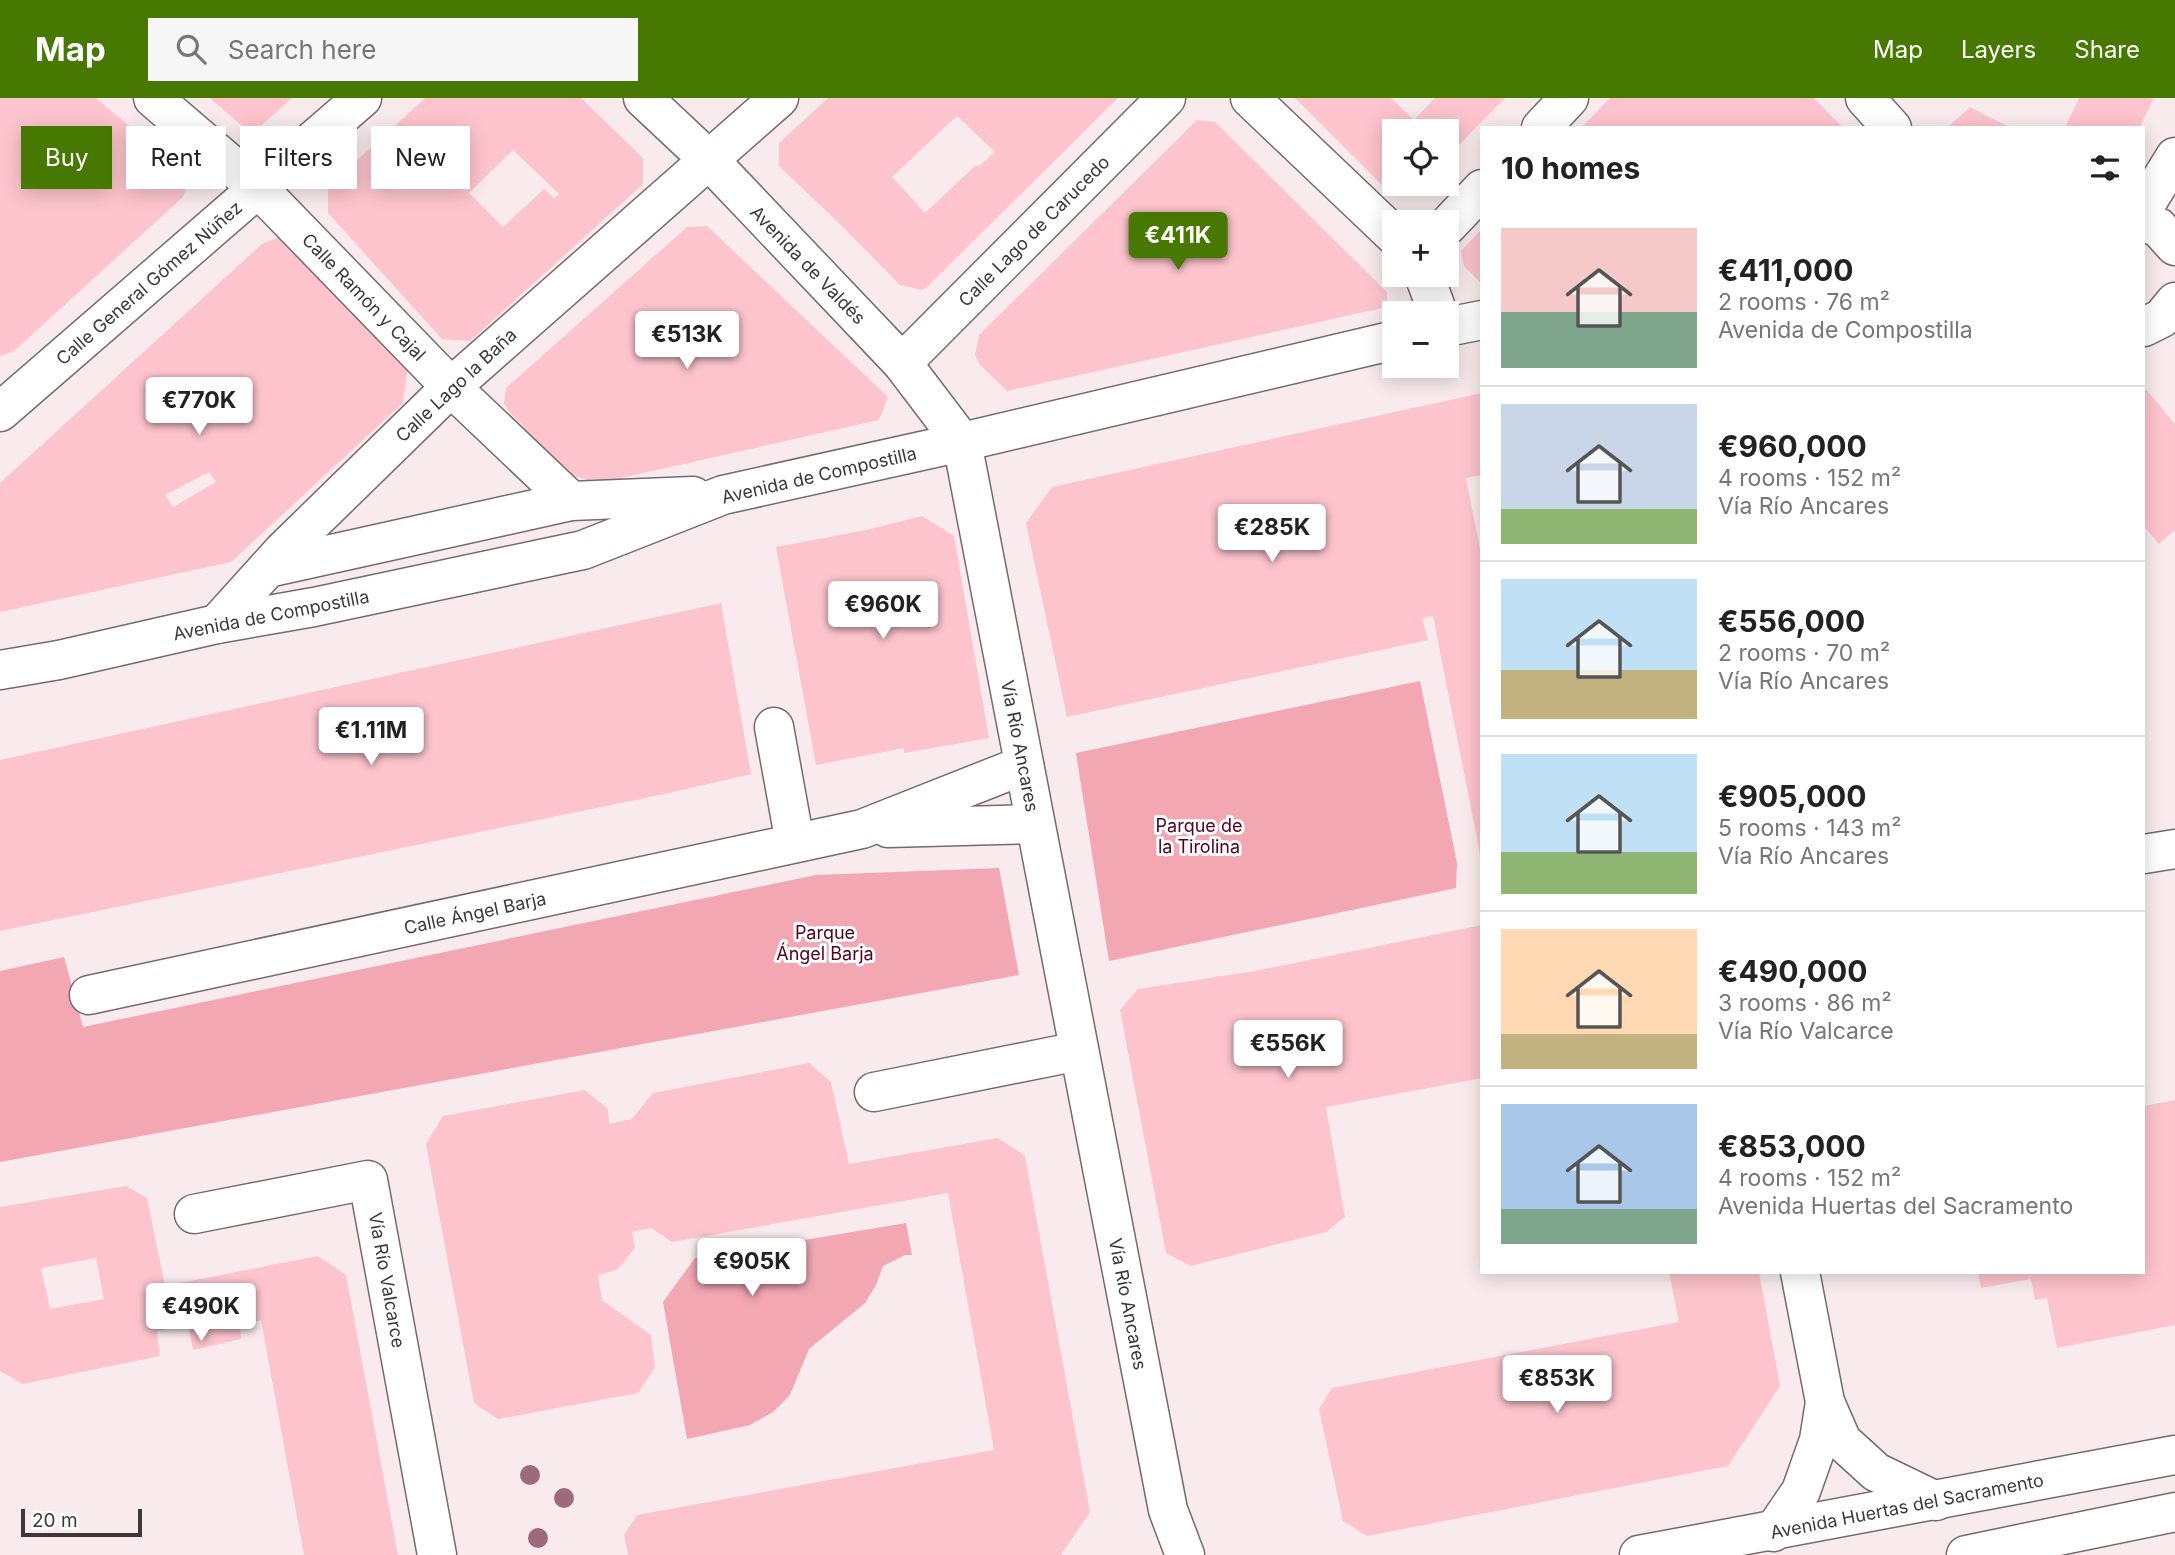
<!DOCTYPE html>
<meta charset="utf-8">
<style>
:root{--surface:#fff;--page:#f6f6f6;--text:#222;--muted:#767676;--line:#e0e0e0;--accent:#477801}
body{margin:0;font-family:Inter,sans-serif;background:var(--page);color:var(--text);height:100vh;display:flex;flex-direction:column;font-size:26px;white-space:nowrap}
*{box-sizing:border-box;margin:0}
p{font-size:23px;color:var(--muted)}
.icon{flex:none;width:38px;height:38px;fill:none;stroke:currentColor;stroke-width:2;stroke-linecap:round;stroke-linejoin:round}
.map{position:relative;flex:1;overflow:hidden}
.panel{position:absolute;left:1480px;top:28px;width:665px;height:1148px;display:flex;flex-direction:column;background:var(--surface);border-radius:0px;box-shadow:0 4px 18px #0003}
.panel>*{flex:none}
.guide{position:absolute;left:21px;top:28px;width:665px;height:63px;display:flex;gap:14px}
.tools{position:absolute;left:1382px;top:21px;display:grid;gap:14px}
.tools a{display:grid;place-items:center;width:77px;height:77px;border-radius:0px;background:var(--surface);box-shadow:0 4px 18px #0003;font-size:35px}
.scale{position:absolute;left:21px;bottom:18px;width:121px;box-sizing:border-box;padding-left:7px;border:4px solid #3d3738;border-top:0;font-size:19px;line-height:24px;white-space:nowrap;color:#3d3738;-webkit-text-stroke:5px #fff;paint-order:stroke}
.price{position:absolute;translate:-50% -60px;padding:0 16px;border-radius:7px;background:#fff;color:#222;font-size:23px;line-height:46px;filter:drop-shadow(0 2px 4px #0008)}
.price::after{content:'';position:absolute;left:50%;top:42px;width:21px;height:16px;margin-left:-10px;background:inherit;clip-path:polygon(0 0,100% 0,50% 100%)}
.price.on{background:var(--accent);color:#fff}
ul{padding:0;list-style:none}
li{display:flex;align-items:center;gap:21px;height:175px;padding:0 21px}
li+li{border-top:2px solid var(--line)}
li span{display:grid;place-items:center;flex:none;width:196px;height:140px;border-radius:0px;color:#555}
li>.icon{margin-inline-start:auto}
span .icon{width:84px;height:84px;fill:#fffc;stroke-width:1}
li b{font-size:30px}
h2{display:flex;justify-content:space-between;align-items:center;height:84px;padding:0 21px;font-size:30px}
.chip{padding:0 24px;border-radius:0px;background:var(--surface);box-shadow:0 4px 18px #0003;font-size:24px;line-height:63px}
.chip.on{background:var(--accent);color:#fff}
header{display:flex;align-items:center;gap:42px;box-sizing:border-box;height:98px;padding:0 35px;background:var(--accent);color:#fff}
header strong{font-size:33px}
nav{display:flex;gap:38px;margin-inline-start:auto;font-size:24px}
.search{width:490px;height:63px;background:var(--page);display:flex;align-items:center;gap:18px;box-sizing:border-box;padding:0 24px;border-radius:0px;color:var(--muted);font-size:26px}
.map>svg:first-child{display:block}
.green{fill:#f2a7b3}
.building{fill:#fdc4cd;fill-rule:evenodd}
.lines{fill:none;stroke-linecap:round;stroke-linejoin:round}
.minor-casing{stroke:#766a6c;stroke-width:41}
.minor{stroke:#fff;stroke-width:38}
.tree{fill:#9d6a7b}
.labels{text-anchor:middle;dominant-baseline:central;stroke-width:6;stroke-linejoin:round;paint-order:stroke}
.street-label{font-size:18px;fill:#3d3738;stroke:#fff}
.park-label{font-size:18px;fill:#52001e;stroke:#fff}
</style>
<header>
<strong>Map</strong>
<div class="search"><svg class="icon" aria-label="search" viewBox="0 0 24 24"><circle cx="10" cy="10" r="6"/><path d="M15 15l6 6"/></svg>Search here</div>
<nav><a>Map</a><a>Layers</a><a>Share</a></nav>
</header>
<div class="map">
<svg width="2175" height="1457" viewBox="0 0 2175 1457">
<rect width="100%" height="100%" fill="#f9ebed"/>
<g class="green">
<path d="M1420,583L1457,765L1456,790L1109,863L1076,655Z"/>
<path d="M999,770L1019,877L0,1064V873L64,859L83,929L816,777Z"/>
<path d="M906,1125L912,1157H905L883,1168L876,1187L865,1205L809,1251L790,1297L773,1314L750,1327L687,1341L663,1204L695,1160Z"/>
</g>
<g class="building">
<path d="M0,0H96L183,73L187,88L183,99L14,253L0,258Z"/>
<path d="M210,0H292L262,27L250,30L242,28Z"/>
<path d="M425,0H581L643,60V86L470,243L442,241L328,115V89ZM513,52L559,96L554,100L544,91L503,129L469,95Z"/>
<path d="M828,0H1118L928,188L922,192L900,187L841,127L779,68V45ZM957,18L995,54L978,69L976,67L925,115L892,79Z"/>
<path d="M1295,0H1391L1414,22L1435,0H1505L1447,59V33H1395V86H1421L1409,94H1400L1382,87Z"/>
<path d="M1610,0H1814L1843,30H1581Z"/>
<path d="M2079,0H2154L2139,30H2065Z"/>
<path d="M1970,9L2011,30H1947Z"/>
<path d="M1197,22L1215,24L1387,194V209L1007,293L980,267L975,257L979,237Z"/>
<path d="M707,128L888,299L879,322L599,385L569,377L507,311L504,305L506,290L687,129Z"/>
<path d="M1482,131V186L1464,168L1461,153Z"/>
<path d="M277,140L284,141L408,268L403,305L231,464L0,514V385L262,146ZM209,374L216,384L173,409L165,397Z"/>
<path d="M2144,289L2175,326V432L2159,446L2144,428Z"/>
<path d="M1482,295V377L1466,380L1482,461V766L1433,518L1422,520L1428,542L1067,619L1026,425L1052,389Z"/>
<path d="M922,418L954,438L989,640L904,655V650L816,667L776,449L866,432Z"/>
<path d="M721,505L751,676L669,695L0,833V662Z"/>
<path d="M1482,827V980L1326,1009L1345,1119L1326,1134L1191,1168L1166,1155L1120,912L1138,891L1255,873Z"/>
<path d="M809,965L831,984L849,1066L998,1040L1025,1058L1090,1414L1061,1457H628L624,1437L637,1417L994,1352L948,1095L672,1144L651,1130L632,1134L635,1150L617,1172L598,1177L602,1202L651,1237L655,1269L638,1295L498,1321L474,1305L426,1046L443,1018L585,992L608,1011L609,1026L632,1021L653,995Z"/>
<path d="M2175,1002V1227L2057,1250L2047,1200L2035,1202L2031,1181L1981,1190L1978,1174H2144V1008Z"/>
<path d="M126,1088L147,1100L165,1188L318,1158L346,1177L398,1457H304L261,1222L240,1227L241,1241L193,1252L188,1226L157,1233L160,1258L23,1286L0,1273V1109ZM96,1160L104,1201L50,1211L41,1170Z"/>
<path d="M1669,1174H1759L1780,1288L1728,1368L1367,1438L1343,1423L1319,1311L1332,1290L1679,1224Z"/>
</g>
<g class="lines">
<g class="minor-casing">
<g id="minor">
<path d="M153,0L259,91L451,289L571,403"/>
<path d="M643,0L709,62L902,265L962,344L1168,1412L1185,1457"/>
<path d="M1250,0L1395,138"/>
<path d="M1865,0L1892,30"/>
<path d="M1541,30L1569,0"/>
<path d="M2144,109L2175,59"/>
<path d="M2144,125L2158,129L2175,148"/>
<path d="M1447,128L1482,91"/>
<path d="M1424,177L1438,215"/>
<path d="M1447,229L1482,222"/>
<path d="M2144,229L2162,220L2175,204"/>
<path d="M902,265L1166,0"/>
<path d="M0,314L362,0"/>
<path d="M268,470L571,403L693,398"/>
<path d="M217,526L283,453L451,289L779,0"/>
<path d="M0,572L59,562L217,526L314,509L583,452L723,397L962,344L1395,242"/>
<path d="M774,629L795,745"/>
<path d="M888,730L1035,726"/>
<path d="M2144,756L2175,751"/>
<path d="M89,897L862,731L1024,667"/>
<path d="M874,994L1079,953"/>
<path d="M194,1116L368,1082L437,1457"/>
<path d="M1800,1174L1825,1304L1842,1343L1876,1374L1936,1403"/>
<path d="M1773,1434L1801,1393L1819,1342L1825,1304"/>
<path d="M1639,1457L2175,1357"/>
<path d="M1966,1457L2175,1414"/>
</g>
</g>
<use href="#minor" class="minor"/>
</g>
<g class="tree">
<circle cx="530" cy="1377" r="10"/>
<circle cx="564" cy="1400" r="10"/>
<circle cx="538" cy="1440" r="10"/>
</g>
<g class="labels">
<g class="street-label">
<text transform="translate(1034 133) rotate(-45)">Calle Lago de Carucedo</text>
<text transform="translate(808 167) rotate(46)">Avenida de Valdés</text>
<text transform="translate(149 185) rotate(-41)">Calle General Gómez Núñez</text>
<text transform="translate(364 199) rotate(46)">Calle Ramón y Cajal</text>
<text transform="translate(456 287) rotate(-43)">Calle Lago la Baña</text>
<text transform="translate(819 377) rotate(-13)">Avenida de Compostilla</text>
<text transform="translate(271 517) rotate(-11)">Avenida de Compostilla</text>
<text transform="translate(1020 648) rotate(79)">Vía Río Ancares</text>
<text transform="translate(475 815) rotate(-12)">Calle Ángel Barja</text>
<text transform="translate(387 1182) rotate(80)">Vía Río Valcarce</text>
<text transform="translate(1128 1206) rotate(79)">Vía Río Ancares</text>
<text transform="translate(1907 1408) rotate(-11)">Avenida Huertas del Sacramento</text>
</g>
<g class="park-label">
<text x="1199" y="727">Parque de<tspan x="1199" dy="21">la Tirolina</tspan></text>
<text x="825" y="834">Parque<tspan x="825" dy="21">Ángel Barja</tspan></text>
</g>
</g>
</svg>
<div class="tools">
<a><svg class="icon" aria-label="locate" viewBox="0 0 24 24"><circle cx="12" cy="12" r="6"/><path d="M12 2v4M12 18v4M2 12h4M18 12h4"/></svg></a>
<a>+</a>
<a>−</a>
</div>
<div class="scale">20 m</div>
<b class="price on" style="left:1178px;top:174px">€411K</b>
<b class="price" style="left:687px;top:273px">€513K</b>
<b class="price" style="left:199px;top:339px">€770K</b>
<b class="price" style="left:1272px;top:466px">€285K</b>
<b class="price" style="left:883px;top:543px">€960K</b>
<b class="price" style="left:371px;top:669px">€1.11M</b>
<b class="price" style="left:1288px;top:982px">€556K</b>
<b class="price" style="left:752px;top:1200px">€905K</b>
<b class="price" style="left:201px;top:1245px">€490K</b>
<b class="price" style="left:1557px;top:1317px">€853K</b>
<div class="guide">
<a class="chip on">Buy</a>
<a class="chip">Rent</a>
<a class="chip">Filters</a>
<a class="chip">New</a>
</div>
<section class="panel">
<h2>10 homes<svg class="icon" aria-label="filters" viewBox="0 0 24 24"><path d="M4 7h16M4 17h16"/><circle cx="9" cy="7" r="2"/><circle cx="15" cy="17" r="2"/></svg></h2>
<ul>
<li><span style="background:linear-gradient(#f6c9c9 60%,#7fa58c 0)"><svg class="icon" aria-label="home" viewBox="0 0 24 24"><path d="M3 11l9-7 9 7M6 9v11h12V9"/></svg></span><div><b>€411,000</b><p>2 rooms · 76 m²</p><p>Avenida de Compostilla</p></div></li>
<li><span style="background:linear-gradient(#c9d6e8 75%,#8fb573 0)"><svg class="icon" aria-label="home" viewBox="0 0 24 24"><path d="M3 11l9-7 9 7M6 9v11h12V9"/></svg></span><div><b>€960,000</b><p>4 rooms · 152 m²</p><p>Vía Río Ancares</p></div></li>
<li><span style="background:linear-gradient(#bfe0f5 65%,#c2b280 0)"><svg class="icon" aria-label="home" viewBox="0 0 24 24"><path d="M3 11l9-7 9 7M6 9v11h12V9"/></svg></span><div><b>€556,000</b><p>2 rooms · 70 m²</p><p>Vía Río Ancares</p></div></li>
<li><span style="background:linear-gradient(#bfe0f5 70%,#8fb573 0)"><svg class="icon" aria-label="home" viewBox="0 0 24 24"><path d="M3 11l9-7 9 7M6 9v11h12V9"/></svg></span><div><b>€905,000</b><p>5 rooms · 143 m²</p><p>Vía Río Ancares</p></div></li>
<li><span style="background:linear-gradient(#ffd9b3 75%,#c2b280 0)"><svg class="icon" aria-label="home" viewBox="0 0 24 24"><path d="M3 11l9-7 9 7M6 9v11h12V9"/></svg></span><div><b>€490,000</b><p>3 rooms · 86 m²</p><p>Vía Río Valcarce</p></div></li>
<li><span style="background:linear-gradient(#a9c7e8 75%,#7fa58c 0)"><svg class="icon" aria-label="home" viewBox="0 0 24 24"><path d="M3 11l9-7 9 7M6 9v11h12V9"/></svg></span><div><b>€853,000</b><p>4 rooms · 152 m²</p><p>Avenida Huertas del Sacramento</p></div></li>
</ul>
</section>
</div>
